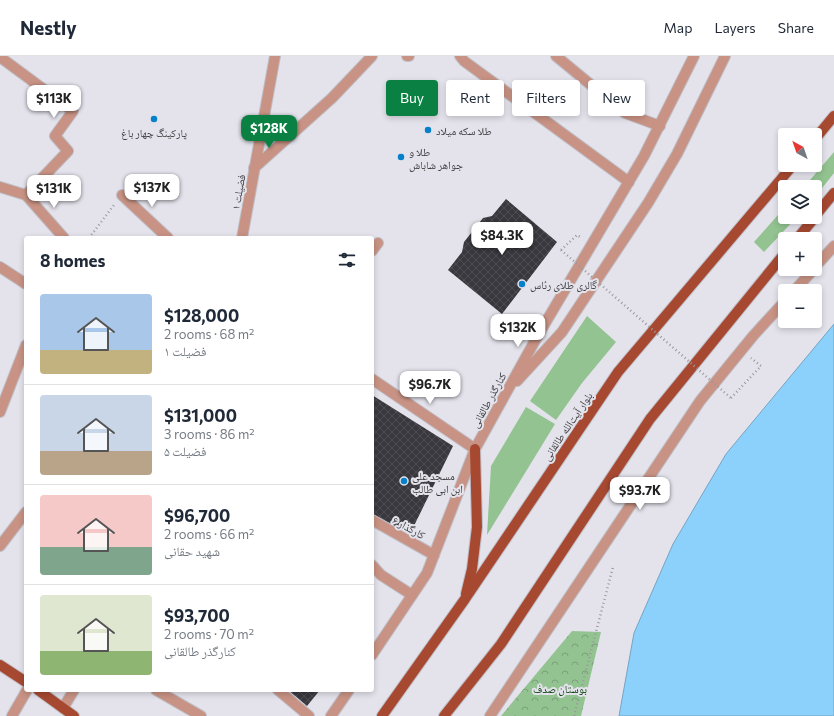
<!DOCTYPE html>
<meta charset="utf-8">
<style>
:root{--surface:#fff;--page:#f6f6f7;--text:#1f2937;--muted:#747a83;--line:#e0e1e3;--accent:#0b8043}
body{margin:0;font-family:Commissioner,"Noto Naskh Arabic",sans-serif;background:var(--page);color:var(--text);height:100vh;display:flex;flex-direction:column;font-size:15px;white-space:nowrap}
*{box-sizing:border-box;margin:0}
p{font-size:13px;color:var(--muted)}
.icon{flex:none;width:22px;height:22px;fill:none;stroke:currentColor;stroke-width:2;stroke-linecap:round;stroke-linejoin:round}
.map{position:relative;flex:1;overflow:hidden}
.sheet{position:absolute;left:24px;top:180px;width:350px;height:456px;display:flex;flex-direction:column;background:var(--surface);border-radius:4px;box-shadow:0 2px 6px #0003}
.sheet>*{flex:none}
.top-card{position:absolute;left:386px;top:24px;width:380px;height:36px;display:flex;gap:8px}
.needle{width:26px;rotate:320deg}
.buttons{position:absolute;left:778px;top:72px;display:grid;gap:8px}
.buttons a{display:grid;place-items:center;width:44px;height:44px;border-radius:4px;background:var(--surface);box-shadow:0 2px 6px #0003;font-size:20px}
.price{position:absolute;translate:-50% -34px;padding:0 9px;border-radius:8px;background:#fff;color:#222;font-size:13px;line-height:26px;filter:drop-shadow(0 1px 2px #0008)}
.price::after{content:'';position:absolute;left:50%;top:24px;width:12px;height:9px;margin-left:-6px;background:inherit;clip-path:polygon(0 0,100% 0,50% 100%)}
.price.on{background:var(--accent);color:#fff}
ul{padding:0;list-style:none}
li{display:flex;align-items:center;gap:12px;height:100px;padding:0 16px}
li+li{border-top:1px solid var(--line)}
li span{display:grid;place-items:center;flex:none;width:112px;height:80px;border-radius:4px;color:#555}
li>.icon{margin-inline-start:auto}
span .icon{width:48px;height:48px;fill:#fffc;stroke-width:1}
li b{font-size:17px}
h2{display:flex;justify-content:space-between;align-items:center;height:48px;padding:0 16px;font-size:17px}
.tag{padding:0 14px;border-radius:4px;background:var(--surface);box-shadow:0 2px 6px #0003;font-size:14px;line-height:36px}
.tag.on{background:var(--accent);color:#fff}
header{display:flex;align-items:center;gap:24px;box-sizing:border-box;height:56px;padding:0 20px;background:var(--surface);border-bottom:1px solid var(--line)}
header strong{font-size:19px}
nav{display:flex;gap:22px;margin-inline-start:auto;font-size:14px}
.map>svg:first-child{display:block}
.grass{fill:#93c391}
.park{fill:url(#park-crowns)}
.water{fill:#8cd1fc;stroke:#74a4c3}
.building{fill:url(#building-cross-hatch)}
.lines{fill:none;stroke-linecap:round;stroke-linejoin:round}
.minor-casing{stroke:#bfbec6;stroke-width:12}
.major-casing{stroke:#bfbec6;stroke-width:12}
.path{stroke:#99989e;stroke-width:2.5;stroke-dasharray:1 3;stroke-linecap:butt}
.minor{stroke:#c89384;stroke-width:10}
.major{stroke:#a74931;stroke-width:10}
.path-bridge{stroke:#99989e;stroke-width:2.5;stroke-dasharray:1 3;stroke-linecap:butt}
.poi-dot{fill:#0580c9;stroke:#e4e3ec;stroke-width:1.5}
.labels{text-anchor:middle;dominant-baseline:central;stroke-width:4;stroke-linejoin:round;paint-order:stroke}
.poi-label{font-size:11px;fill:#3c3c3f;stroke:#e4e3ec;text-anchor:start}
.street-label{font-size:11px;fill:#3c3c3f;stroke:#e4e3ec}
.park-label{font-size:11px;fill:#0a410d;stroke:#e4e3ec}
</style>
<header>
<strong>Nestly</strong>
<nav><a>Map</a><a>Layers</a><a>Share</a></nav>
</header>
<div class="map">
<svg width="834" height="660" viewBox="0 0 834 660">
<defs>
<pattern id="park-crowns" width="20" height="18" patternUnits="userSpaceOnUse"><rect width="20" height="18" fill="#93c391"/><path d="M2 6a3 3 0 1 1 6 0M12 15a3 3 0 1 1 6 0" fill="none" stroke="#79a078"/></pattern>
<pattern id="building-cross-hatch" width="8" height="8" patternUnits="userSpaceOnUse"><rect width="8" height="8" fill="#38383e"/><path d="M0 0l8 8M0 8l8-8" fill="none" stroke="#4d4d52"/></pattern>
</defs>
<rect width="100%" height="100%" fill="#e4e3ec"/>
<g class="grass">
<path d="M834,96V117L815,141V131H804Z"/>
<path d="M785,151V161H797L764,196L754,186Z"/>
<path d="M587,260L616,286L582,327L556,364L530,345Z"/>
<path d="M526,351L555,368L487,479L491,410Z"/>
</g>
<path class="park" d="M572,575L601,576L581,660H501Z"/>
<path class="water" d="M834,268V660H619L634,577L673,488L726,398Z"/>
<g class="building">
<path d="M506,143L557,186L502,258L448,214L462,196L464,186L483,162L492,160Z"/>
<path d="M372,339L453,390L410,478L372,458Z"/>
<path d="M288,634H320L307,650Z"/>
</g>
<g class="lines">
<g class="minor-casing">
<g id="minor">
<path d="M407,0H409"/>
<path d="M460,0L464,5L629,126"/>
<path d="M556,0L625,57L660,70"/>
<path d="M0,1L73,55L55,80L68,95L26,139"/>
<path d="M254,112L332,42L372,0"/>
<path d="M0,131L26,139"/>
<path d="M26,139L64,182"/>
<path d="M122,139L168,182"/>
<path d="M242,182L275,0"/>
<path d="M372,195L378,187"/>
<path d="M0,211L26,228"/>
<path d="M815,211L834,190"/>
<path d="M794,235L814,213"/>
<path d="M372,323L475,393"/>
<path d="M517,325L562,276L648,147L677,98L725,0"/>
<path d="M0,356L26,289"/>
<path d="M372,464L434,499"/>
<path d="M0,490L26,456"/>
<path d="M372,509L381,519L412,539"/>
<path d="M372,599L427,517L475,393L537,281L644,100L694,0"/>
<path d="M156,634L201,660"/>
<path d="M278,634L309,660"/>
<path d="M63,652L74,634"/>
<path d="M12,660L27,634"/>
<path d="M331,660L349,634"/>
<path d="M490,660L700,345L753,280L785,245"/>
</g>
</g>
<g class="major-casing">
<g id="major">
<path d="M815,83L834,60"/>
<path d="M815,160L834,137"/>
<path d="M797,183L815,161"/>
<path d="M466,538L472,513L477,471L475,393"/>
<path d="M0,609L26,626"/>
<path d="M38,634L74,660"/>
<path d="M382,660L465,543L618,316L793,109"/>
<path d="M444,660L501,588L650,363L785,197"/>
</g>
</g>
<g class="path">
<path d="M89,182L114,149"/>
<path d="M561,194L577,179L582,182"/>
<path d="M731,342L761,310L751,302"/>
<path d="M574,660L613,511"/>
</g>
<use href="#minor" class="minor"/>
<use href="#major" class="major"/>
<path class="path-bridge" d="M561,194L731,342"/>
</g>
<g class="poi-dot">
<circle cx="154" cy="63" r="4"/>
<circle cx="428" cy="74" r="4"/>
<circle cx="401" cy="101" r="4"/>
<circle cx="522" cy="228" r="4"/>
<circle cx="404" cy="425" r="4"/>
</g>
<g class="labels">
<g class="poi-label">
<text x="436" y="74">طلا سکه میلاد</text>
<text x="154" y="76" text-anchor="middle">پارکینگ چهار باغ</text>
<text x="409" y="95">طلا و<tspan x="409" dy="13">جواهر شاباش</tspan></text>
<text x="530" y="228">گالری طلای رئاس</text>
<text x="412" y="419">مسجد علی<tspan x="412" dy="13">ابن ابی طالب</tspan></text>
</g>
<g class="street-label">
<text transform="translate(238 136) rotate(-80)">فضیلت ۱</text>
<text transform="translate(488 344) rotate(-61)">کنارگذر طالقانی</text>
<text transform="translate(567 370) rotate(-56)">بلوار آیت‌الله طالقانی</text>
<text transform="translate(409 471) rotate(29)">کارگذار ۶</text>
</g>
<g class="park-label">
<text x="560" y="632">بوستان صدف</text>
</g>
</g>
</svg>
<div class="buttons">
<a><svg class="needle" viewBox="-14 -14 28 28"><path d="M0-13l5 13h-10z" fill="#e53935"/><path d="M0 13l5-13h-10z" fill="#747a83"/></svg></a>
<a><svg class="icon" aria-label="layers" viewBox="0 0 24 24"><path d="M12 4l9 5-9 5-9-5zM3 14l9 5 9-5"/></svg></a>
<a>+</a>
<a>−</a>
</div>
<b class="price" style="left:54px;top:63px">$113K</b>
<b class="price on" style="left:269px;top:93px">$128K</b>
<b class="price" style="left:152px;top:152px">$137K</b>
<b class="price" style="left:54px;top:153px">$131K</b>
<b class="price" style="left:502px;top:200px">$84.3K</b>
<b class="price" style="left:518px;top:292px">$132K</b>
<b class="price" style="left:430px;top:349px">$96.7K</b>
<b class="price" style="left:640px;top:455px">$93.7K</b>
<div class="top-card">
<a class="tag on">Buy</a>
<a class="tag">Rent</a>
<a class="tag">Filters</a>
<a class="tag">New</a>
</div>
<section class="sheet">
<h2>8 homes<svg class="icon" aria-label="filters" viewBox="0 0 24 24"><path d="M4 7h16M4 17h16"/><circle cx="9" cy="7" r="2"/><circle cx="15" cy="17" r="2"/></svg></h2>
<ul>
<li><span style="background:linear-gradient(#a9c7e8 70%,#c2b280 0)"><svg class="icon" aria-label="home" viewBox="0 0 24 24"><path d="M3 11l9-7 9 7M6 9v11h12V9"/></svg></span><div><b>$128,000</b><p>2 rooms · 68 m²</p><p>فضیلت ۱</p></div></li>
<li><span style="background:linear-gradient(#c9d6e8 70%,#b9a48a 0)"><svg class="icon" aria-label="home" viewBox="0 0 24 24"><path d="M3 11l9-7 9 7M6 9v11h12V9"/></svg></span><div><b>$131,000</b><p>3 rooms · 86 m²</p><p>فضیلت ۵</p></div></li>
<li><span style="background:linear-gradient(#f6c9c9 65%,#7fa58c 0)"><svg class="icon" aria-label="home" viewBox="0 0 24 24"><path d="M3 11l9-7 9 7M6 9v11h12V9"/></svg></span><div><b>$96,700</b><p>2 rooms · 66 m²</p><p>شهید حقانی</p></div></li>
<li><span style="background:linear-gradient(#dfe7d0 70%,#8fb573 0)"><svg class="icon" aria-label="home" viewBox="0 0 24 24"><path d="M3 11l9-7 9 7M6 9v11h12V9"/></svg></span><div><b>$93,700</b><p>2 rooms · 70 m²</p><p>کنارگذر طالقانی</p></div></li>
</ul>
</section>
</div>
